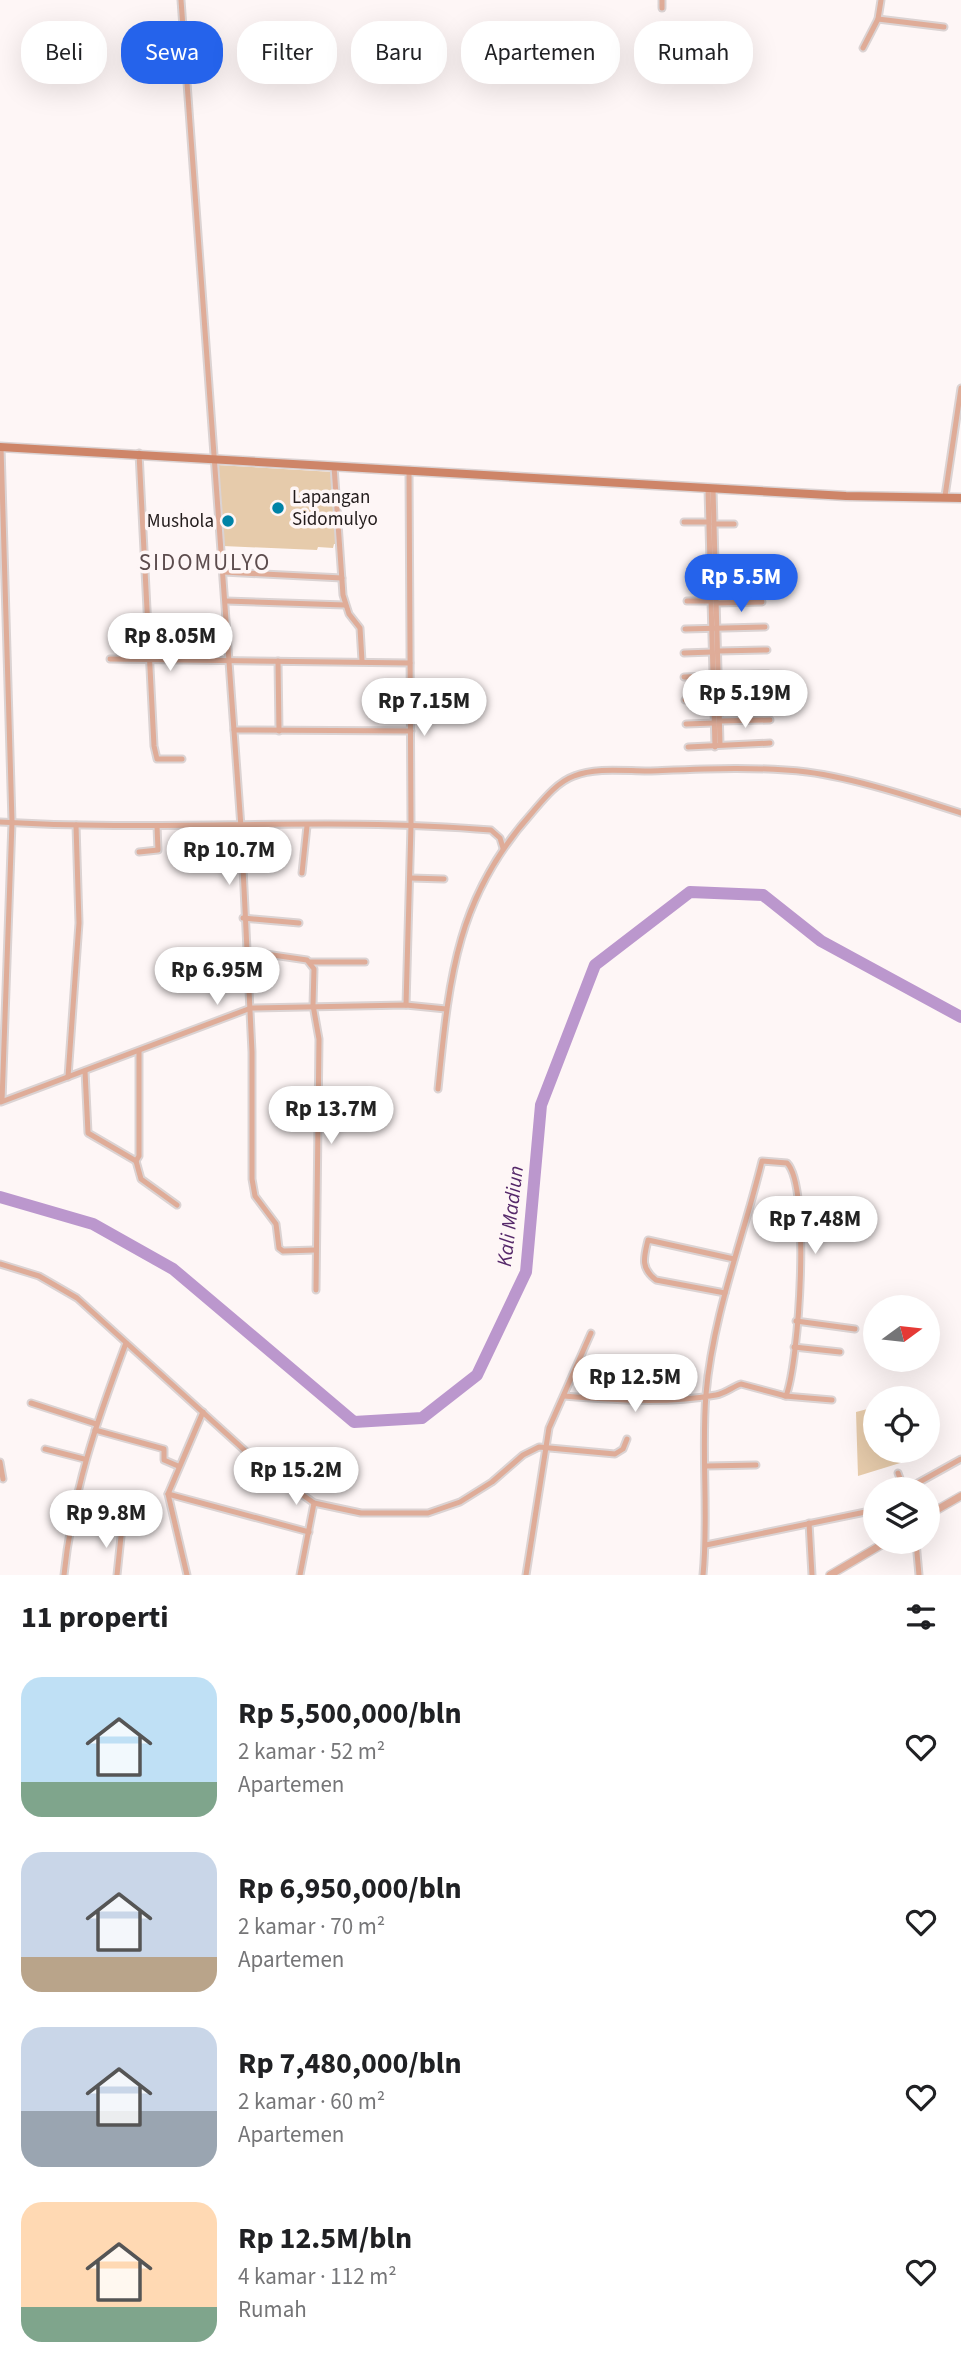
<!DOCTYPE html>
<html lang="id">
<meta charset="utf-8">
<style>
:root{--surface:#fff;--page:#f2f2f2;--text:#202124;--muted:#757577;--accent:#2563eb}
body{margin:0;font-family:"Source Sans 3",sans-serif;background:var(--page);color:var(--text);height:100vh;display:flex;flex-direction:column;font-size:26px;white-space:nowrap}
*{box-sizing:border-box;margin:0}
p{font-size:23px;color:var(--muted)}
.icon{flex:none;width:38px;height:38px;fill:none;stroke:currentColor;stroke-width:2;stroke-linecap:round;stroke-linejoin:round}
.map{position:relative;height:1575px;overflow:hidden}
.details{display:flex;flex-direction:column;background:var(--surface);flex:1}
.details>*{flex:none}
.top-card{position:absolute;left:21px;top:21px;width:920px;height:63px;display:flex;gap:14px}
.needle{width:46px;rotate:75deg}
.buttons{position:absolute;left:863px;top:1295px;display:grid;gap:14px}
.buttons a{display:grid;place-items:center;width:77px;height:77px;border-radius:50%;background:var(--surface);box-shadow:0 7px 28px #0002;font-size:35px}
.price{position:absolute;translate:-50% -60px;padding:0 16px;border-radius:24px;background:#fff;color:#222;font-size:23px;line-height:46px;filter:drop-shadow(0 2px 4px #0008)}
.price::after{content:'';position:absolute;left:50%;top:42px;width:21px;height:16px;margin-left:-10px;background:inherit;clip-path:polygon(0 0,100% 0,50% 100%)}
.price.selected{background:var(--accent);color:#fff}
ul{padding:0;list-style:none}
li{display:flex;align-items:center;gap:21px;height:175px;padding:0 21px}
li span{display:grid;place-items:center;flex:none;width:196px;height:140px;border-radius:21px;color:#555}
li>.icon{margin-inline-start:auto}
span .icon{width:84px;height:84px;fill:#fffc;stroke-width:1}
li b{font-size:30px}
h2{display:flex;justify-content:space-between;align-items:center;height:84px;padding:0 21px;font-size:30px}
.chip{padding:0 24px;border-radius:28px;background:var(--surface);box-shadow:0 7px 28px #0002;font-size:24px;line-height:63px}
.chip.selected{background:var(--accent);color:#fff}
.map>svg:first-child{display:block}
.green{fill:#e6cbab}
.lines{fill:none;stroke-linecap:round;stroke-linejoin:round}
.river{stroke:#bb97cd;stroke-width:12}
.minor-casing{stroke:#dbd3d3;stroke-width:9}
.tertiary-casing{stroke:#dbd3d3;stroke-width:10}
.secondary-casing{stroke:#dbd3d3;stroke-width:11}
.minor{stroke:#dfac98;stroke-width:5}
.tertiary{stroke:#dfac98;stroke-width:7}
.secondary{stroke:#ce8568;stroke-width:8}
.poi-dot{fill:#0083a6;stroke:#fef6f6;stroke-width:2.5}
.labels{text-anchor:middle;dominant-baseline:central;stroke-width:7;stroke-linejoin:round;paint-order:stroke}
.poi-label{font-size:19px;fill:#221b1b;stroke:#fef6f6;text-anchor:start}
.water-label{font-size:21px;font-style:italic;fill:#56296a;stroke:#fef6f6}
.quarter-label{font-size:23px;letter-spacing:2px;fill:#5d4d4e;stroke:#fef6f6}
</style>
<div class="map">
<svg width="961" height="1575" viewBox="0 0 961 1575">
<rect width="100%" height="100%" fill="#fef6f6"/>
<g class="green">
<path d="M217,465L333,472L339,544H334L333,548L318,547L317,550L223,546Z"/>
<path d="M875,1407V1451H911L913,1459L858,1476L856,1412Z"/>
</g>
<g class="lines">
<path class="river" d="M0,1197L93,1224L173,1269L354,1422L422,1418L477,1375L526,1272L541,1105L595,965L690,892L763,895L821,941L961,1017"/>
<g class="minor-casing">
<g id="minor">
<path d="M181,0L241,827L252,1052V1179L255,1196L276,1224L279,1248L283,1251L315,1250"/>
<path d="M662,8V0"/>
<path d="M878,19L944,27"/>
<path d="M863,48L878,19L881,0"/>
<path d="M1,447L12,822L2,1101"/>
<path d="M139,453L154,746L157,759H182"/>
<path d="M334,466L343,595L349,614L360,628L362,661"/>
<path d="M708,489L715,747"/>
<path d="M713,489L720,744"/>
<path d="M945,496L961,388"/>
<path d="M684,522H708"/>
<path d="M714,524H734"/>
<path d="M224,572L342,578"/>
<path d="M716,577L761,576"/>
<path d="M226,601L345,605"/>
<path d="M687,601H711"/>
<path d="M716,603L762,602"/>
<path d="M685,629L765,627"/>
<path d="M718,651L767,650"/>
<path d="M684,653L712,652"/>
<path d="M110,659L410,663"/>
<path d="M278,661L279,731"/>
<path d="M718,675L768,674"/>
<path d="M684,677L713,676"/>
<path d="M719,697L767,696"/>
<path d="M685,700L713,699"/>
<path d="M720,721L770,720"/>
<path d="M686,724L714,723"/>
<path d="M234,730L411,731"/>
<path d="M688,747L770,743"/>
<path d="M0,822C164,832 328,816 491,830L500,838L503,848"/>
<path d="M139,852L158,850L157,826"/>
<path d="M302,873L307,826"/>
<path d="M411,878L444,879"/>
<path d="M243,918L299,923"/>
<path d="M245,951L307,960L314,969L313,1005L319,1039L316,1290"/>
<path d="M310,962H365"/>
<path d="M406,1005L411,825L409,470"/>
<path d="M85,1071L88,1133L136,1161L139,1156V1052"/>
<path d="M68,1077L79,923L76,825"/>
<path d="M438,1089C449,981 455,899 531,814C543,800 557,782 574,776C596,767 625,771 648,771C700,769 755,766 807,772C854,778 915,798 961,813"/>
<path d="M1,1102L251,1008L406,1005L446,1009"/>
<path d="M136,1161L141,1179L177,1205"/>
<path d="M0,1264L39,1276L77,1298L262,1466L314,1503L361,1513H428L460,1502L492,1482L523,1455L539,1447L615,1454L623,1449L627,1439"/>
<path d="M725,1293L656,1280C640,1268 644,1257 648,1240L734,1259"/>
<path d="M796,1321L855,1329"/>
<path d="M794,1347L840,1352"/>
<path d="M564,1396C614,1400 667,1404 716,1395C726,1393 732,1387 741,1384L786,1396C799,1363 811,1187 787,1163L762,1161C743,1239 713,1314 706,1394C701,1454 709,1515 703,1575"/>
<path d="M785,1396L832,1400"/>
<path d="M31,1403L96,1424"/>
<path d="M95,1430L164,1449V1460L178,1466"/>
<path d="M45,1449L84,1459"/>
<path d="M0,1462L3,1479"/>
<path d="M707,1466L756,1465"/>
<path d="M898,1473L904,1489"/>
<path d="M907,1489L961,1459"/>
<path d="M168,1494L309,1532"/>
<path d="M809,1523L812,1575"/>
<path d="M916,1542L919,1575"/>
<path d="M706,1545L875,1510"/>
<path d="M64,1575C73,1490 96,1423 126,1343"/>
<path d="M117,1575L122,1527"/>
<path d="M187,1575L168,1494L203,1412"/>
<path d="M300,1575L314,1503"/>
<path d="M526,1575L549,1428L591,1333"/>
</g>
</g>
<g class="tertiary-casing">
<g id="tertiary">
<path d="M928,1515L961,1496"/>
<path d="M830,1575L886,1542"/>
</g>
</g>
<g class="secondary-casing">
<path id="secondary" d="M0,447L846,496L961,498"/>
</g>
<use href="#minor" class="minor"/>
<use href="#tertiary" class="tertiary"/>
<use href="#secondary" class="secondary"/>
</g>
<g class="poi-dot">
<circle cx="278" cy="508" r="7"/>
<circle cx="228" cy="521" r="7"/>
</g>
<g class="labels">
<g class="poi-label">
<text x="292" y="497">Lapangan<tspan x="292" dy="22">Sidomulyo</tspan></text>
<text x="214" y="521" text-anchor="end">Mushola</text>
</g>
<g class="water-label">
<text transform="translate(510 1216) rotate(-83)">Kali Madiun</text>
</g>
<g class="quarter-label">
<text x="205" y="562">SIDOMULYO</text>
</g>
</g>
</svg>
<div class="buttons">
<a><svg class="needle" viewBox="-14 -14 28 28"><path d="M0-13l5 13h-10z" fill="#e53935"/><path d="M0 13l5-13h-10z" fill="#757577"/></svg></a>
<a><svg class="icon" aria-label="locate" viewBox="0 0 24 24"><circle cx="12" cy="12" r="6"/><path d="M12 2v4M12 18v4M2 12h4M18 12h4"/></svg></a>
<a><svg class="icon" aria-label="layers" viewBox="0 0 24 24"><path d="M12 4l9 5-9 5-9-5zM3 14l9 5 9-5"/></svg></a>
</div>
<b class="price selected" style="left:741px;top:614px">Rp 5.5M</b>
<b class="price" style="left:170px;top:673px">Rp 8.05M</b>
<b class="price" style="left:745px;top:730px">Rp 5.19M</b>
<b class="price" style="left:424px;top:738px">Rp 7.15M</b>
<b class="price" style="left:229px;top:887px">Rp 10.7M</b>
<b class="price" style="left:217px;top:1007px">Rp 6.95M</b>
<b class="price" style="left:331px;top:1146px">Rp 13.7M</b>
<b class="price" style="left:815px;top:1256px">Rp 7.48M</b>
<b class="price" style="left:635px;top:1414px">Rp 12.5M</b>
<b class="price" style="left:296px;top:1507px">Rp 15.2M</b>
<b class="price" style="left:106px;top:1550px">Rp 9.8M</b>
<div class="top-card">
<a class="chip">Beli</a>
<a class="chip selected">Sewa</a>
<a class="chip">Filter</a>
<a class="chip">Baru</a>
<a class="chip">Apartemen</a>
<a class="chip">Rumah</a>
</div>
</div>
<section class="details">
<h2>11 properti<svg class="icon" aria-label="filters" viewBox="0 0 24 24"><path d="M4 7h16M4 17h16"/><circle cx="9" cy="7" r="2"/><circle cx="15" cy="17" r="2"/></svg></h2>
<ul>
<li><span style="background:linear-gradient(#bfe0f5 75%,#7fa58c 0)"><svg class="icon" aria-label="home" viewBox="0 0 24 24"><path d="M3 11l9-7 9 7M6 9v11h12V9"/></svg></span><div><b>Rp 5,500,000/bln</b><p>2 kamar · 52 m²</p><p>Apartemen</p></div><svg class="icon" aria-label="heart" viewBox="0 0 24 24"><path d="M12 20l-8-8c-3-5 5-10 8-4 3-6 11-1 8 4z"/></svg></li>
<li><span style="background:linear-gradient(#c9d6e8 75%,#b9a48a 0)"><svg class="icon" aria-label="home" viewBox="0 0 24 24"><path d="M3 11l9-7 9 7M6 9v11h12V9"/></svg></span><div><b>Rp 6,950,000/bln</b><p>2 kamar · 70 m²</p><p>Apartemen</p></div><svg class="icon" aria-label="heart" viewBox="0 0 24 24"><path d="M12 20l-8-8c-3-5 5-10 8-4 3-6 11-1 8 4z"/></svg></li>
<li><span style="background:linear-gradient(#c9d6e8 60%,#9aa5b1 0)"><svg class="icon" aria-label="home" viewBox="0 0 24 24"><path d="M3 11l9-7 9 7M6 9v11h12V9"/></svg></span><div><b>Rp 7,480,000/bln</b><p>2 kamar · 60 m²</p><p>Apartemen</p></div><svg class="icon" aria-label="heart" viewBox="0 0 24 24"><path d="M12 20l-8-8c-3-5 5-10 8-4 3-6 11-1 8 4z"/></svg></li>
<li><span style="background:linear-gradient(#ffd9b3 75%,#7fa58c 0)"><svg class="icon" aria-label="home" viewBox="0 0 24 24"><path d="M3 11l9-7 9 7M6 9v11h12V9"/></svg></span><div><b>Rp 12.5M/bln</b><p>4 kamar · 112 m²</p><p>Rumah</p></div><svg class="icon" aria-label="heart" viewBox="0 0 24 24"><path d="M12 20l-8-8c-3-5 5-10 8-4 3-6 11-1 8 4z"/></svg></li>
</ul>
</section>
